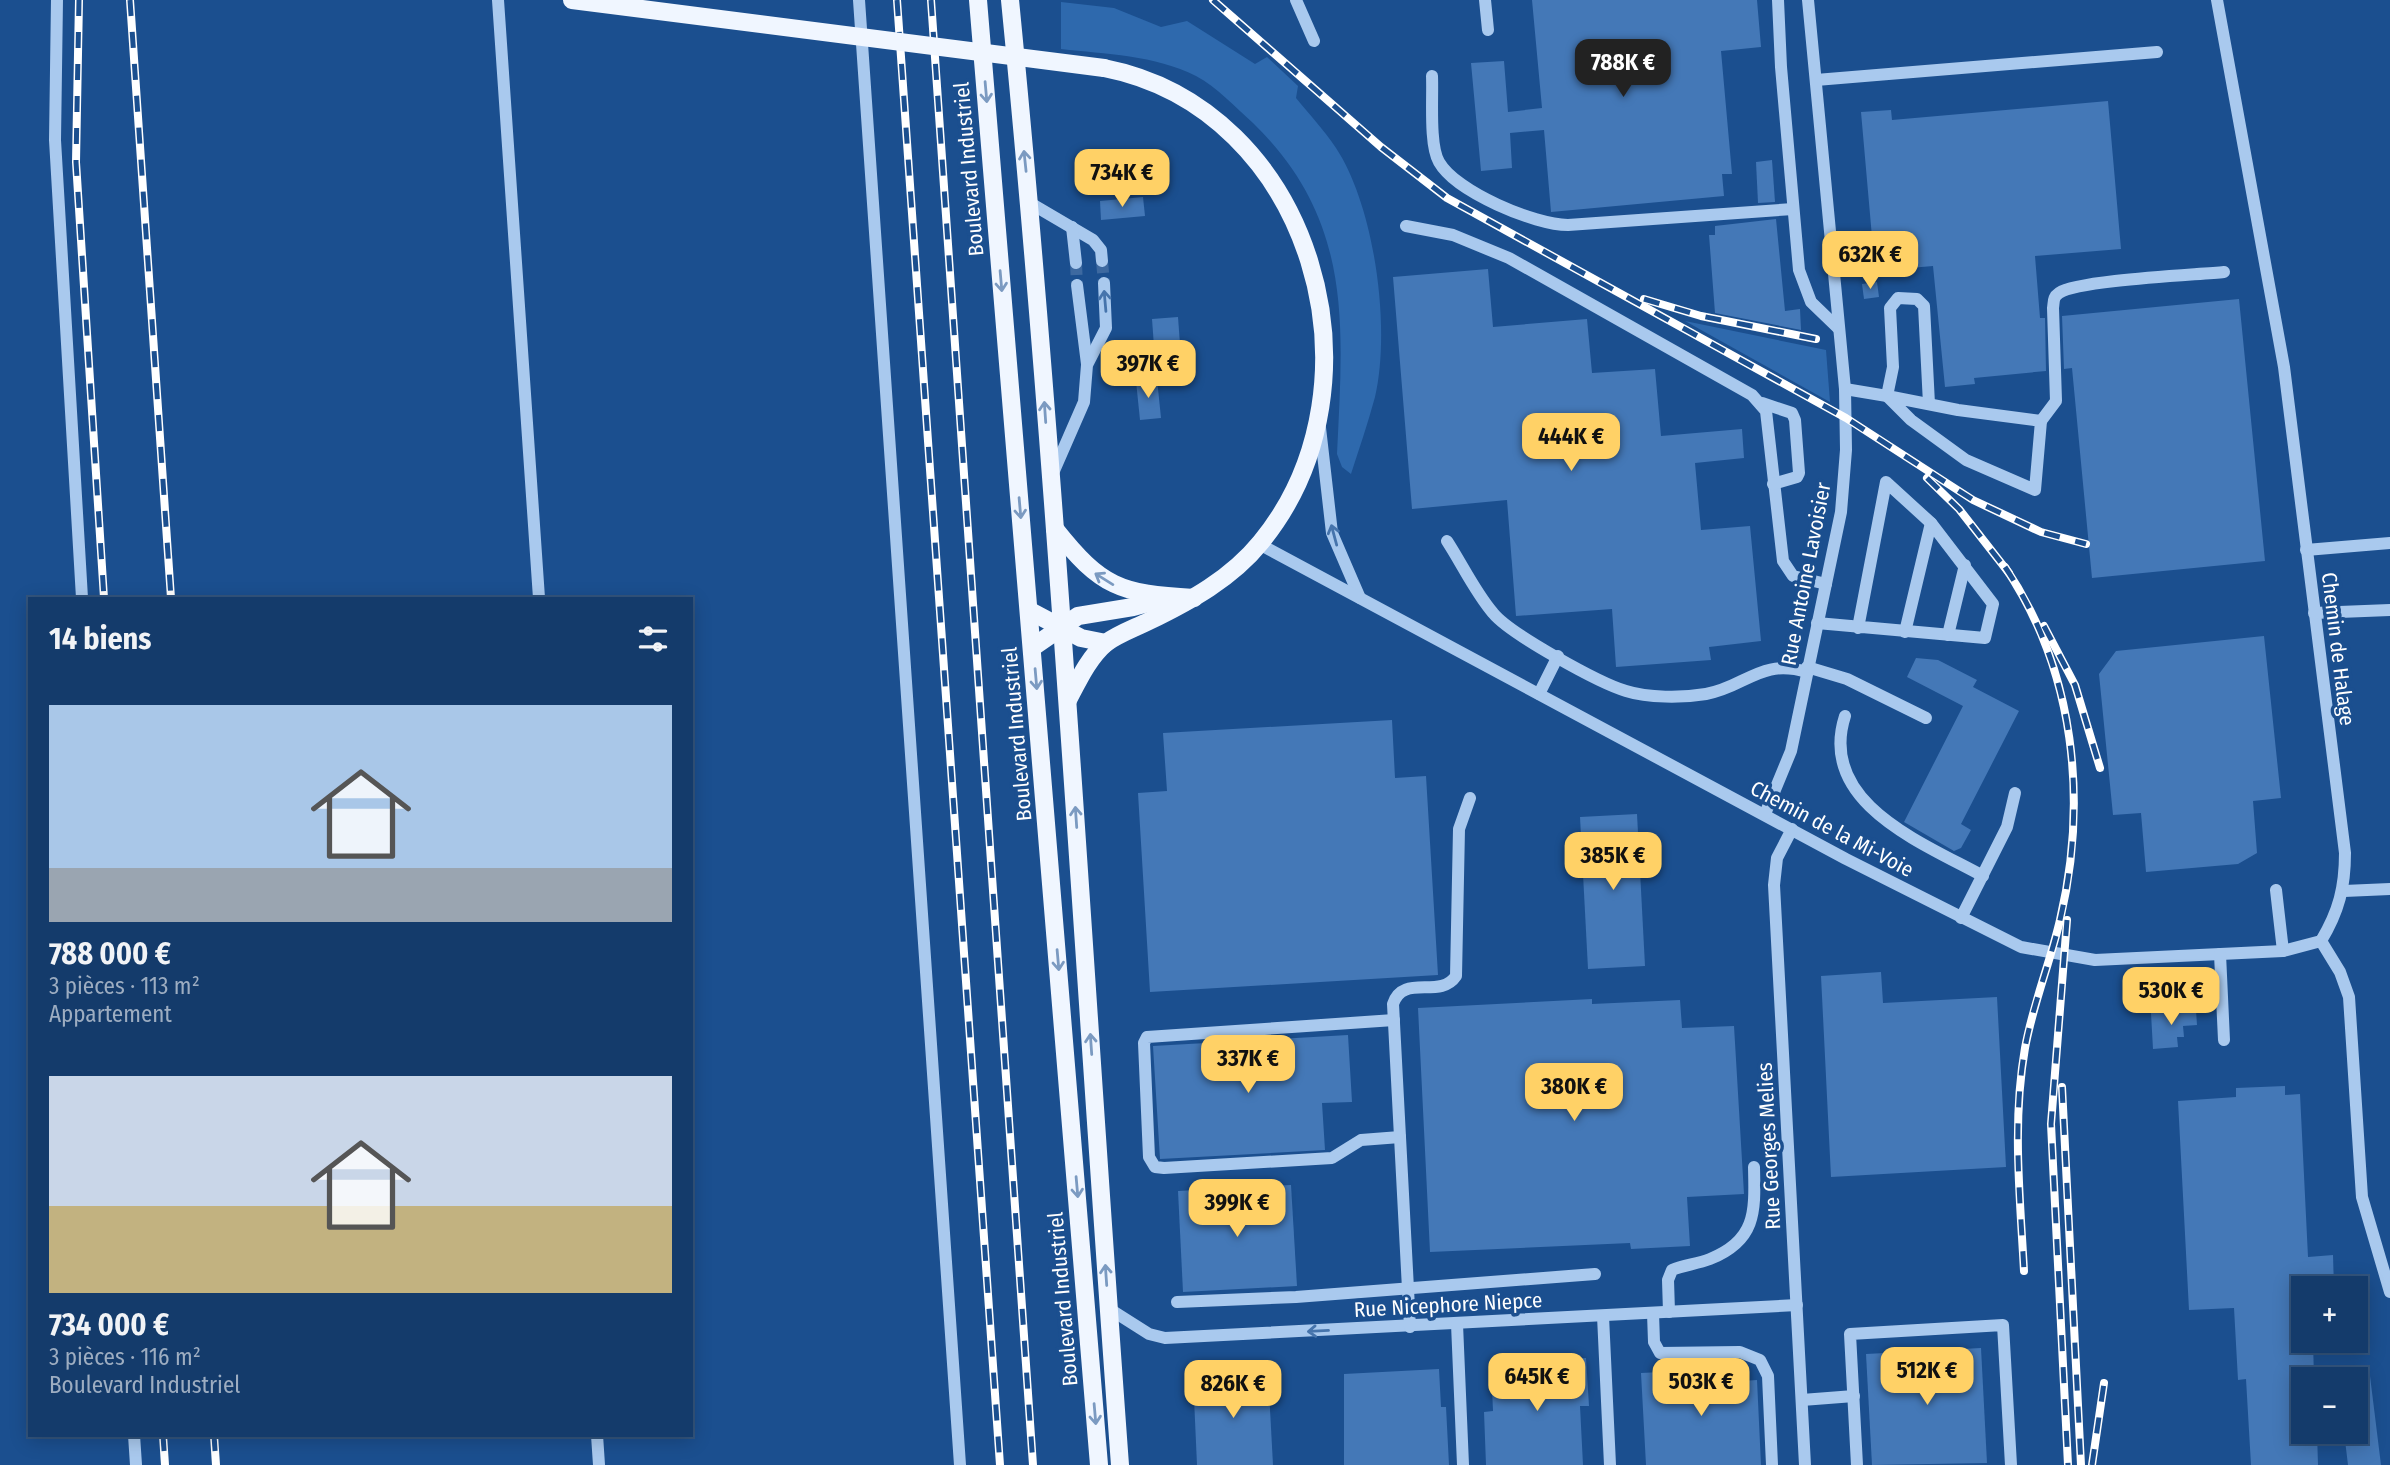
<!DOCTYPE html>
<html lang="fr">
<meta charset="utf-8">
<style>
:root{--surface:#143b6b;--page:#214673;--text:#f1f3f6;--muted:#9dadc1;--line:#33557e;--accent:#ffd166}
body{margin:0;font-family:"Fira Sans Condensed",sans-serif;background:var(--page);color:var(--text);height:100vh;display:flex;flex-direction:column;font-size:26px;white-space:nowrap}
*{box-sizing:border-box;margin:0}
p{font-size:23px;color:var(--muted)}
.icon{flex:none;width:38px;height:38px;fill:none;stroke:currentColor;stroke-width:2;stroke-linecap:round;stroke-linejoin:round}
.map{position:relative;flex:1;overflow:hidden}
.drawer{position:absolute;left:28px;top:597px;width:665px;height:840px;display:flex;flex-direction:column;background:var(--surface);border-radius:0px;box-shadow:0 4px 18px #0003,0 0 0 2px var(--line)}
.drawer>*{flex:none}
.buttons{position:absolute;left:2291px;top:1276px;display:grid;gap:14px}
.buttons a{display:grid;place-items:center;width:77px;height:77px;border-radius:0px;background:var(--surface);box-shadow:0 4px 18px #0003,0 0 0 2px var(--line);font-size:35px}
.price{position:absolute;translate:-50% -60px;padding:0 16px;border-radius:14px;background:var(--accent);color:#111;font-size:23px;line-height:46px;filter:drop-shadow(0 2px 4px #0008)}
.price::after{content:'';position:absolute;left:50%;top:42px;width:21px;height:16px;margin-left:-10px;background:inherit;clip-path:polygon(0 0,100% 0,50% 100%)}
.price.current{background:#222;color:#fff}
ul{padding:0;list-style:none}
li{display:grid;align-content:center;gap:14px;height:371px;padding:0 21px}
li span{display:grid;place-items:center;height:217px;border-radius:0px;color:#555}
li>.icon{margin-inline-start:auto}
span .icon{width:126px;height:126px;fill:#fffc;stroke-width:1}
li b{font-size:30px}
h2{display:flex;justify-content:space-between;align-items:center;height:84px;padding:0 21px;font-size:30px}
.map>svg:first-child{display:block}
.green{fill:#2e69ad}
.building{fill:#4478b7}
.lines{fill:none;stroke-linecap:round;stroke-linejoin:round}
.minor-tunnel{stroke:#3d69a0;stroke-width:12;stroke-dasharray:12 6;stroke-linecap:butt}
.minor{stroke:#a9c9ee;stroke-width:12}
.major{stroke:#f0f6ff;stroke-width:18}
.rail-casing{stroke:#fff;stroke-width:8}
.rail{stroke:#1b4f8f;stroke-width:5;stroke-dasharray:16;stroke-linecap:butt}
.major-bridge{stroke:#f0f6ff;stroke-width:18}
.oneway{stroke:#7b9ac1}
.oneway2{stroke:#4674ac}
.labels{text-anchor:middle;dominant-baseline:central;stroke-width:7;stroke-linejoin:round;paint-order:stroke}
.street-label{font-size:21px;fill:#fff;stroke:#1b4f8f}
</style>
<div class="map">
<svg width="2390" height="1465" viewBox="0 0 2390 1465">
<rect width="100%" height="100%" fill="#1b4f8f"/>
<g class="green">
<path d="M1061,2L1114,8L1161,27L1187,21L1255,64L1267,57L1298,86L1296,98C1309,114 1324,130 1336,148C1375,207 1391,329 1375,397C1368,423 1359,449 1351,474L1342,467L1337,454C1343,326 1354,221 1253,123C1235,107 1217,87 1196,76C1155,55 1105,54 1061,49Z"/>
<path d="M1685,321L1826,350L1830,402Z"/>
</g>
<g class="building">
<path d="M1532,0H1757L1761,47L1721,51L1732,174H1722L1724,196L1551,212L1544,130L1510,133L1512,168L1481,171L1471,63L1504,61L1508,112L1542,108Z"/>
<path d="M2108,101L2121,249L2035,256L2040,318H2045L2046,371L1974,378L1975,384L1945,387L1933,266L1875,271L1861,112L1891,110L1892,120Z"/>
<path d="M1772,160L1775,202L1758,203L1756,162Z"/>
<path d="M1143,197L1145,216L1101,220L1100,201Z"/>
<path d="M1776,219L1785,311L1800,309L1801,330L1715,313L1709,235H1715V226Z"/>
<path d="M1488,269L1493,327L1587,319L1592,373L1655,369L1661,436L1742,429L1744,458L1695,463L1701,530L1750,526L1761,641L1709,647L1711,660L1616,667L1612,609L1516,616L1507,500L1412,509L1393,277Z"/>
<path d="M1877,282L1879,297L1864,299L1862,284Z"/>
<path d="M2239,299L2265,561L2092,578L2072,368L2064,369L2062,316Z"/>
<path d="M1178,317L1181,358L1155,360L1152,319Z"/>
<path d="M1157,379L1161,418L1140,420L1136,381Z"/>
<path d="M2264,636L2281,798L2253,801L2257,853L2238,864L2146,872L2141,813L2113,815L2099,674L2116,651Z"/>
<path d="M1916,658L1938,660L1977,680L1973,687L2019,711L1961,824L1971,830L1961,848L1954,851L1904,822L1963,706L1907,677Z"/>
<path d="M1392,720L1395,778L1426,776L1438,975L1150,992L1138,793L1167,791L1163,733Z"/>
<path d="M1637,814L1645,966L1588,969L1580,817Z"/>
<path d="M1881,972L1883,1003L1997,997L2006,1167L1831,1177L1821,976Z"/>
<path d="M1592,999V1004L1680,1000L1682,1028L1734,1026L1744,1194L1687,1197L1690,1246L1631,1249L1630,1243L1430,1252L1418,1008Z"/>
<path d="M2196,1010L2197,1025L2183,1026L2184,1037H2177L2178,1047L2153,1049L2151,1013Z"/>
<path d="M1348,1035L1352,1102L1322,1103L1325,1150L1160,1159L1153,1046Z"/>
<path d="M2285,1086V1095L2300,1094L2308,1257L2333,1255L2334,1288H2303V1340H2313L2314,1379H2303V1432H2317L2318,1465H2251L2246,1379L2238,1380L2234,1308L2189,1310L2178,1101L2236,1097V1088Z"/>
<path d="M1291,1185L1297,1286L1183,1292L1178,1191Z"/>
<path d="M1981,1348L1987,1463L1872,1465L1866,1354Z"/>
<path d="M1586,1358L1589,1406H1580L1583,1465H1486L1484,1412L1493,1411L1491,1365Z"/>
<path d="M1741,1368L1742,1381L1757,1380L1761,1465H1646L1641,1373Z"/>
<path d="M1439,1369L1441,1407H1446L1449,1465H1344V1374Z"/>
<path d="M1268,1372L1273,1465H1197L1193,1376Z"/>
<path d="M2370,1376L2381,1465H2348L2344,1432H2356V1378Z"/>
</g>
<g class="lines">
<g class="minor-tunnel">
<path d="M1102,261L1104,283"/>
<path d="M1076,263L1077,285"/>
</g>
<g class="minor">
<path d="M57,0L55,140L82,598"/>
<path d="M498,0L539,598"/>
<path d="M859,0L960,1465"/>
<path d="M1296,0L1314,41"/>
<path d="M1485,0L1488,30"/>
<path d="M1778,0L1781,67L1799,270L1811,302L1839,329"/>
<path d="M2217,0L2284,367L2345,853C2345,887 2339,911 2321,941"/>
<path d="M1432,76C1433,97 1429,145 1439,162C1456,192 1535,225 1568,225L1793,209"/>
<path d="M1816,80L2157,52"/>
<path d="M1030,203L1093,240L1101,250L1102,261"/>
<path d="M1406,226L1453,235L1509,258L1752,395L1766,411L1783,561L1793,576L1826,584"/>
<path d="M1072,227L1076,263"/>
<path d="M1077,285L1087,364"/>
<path d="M1845,389L1887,396L1893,367L1890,308L1898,298L1917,299L1924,306L1929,404"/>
<path d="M1887,396L1958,410L2041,421L2035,490L1966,460L1911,420Z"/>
<path d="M1762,403L1792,413L1795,420L1799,473L1797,477L1773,484"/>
<path d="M1319,419L1332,533L1360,598"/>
<path d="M2041,421L2056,401L2053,308C2054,301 2053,297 2059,293C2078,280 2194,275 2224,272"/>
<path d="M1053,473L1084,402L1087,365L1106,328L1104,283"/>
<path d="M1447,541C1462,564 1475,592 1493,613C1510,634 1599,683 1626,691C1648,698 1682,698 1706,694C1746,687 1760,658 1807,672"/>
<path d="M1259,544L1846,859L2021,947L2095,960L2283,951L2321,941"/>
<path d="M2306,550L2390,543"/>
<path d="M2314,613L2390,610"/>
<path d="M1817,623L1985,638L1993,604L1931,523L1886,482L1858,628"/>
<path d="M1905,632L1931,523"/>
<path d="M1948,635L1965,565"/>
<path d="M1807,667L1847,679L1926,718"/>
<path d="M1539,694L1558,656"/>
<path d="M1845,716C1817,803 1923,843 1983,876"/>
<path d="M1765,814L1791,751L1841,512L1846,450L1845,389L1808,0"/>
<path d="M1792,829L1777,858L1774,885L1805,1465"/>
<path d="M2276,890L2283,951"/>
<path d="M2344,891L2390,889"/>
<path d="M1961,918L2007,827L2015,793"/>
<path d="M2321,941L2340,972L2349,997L2362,1197L2390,1292"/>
<path d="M2220,954L2224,1040"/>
<path d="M1394,1020L1147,1037L1144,1043L1149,1157L1155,1167L1164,1168L1332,1158L1361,1140L1400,1137"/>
<path d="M1177,1302L1296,1297L1595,1274"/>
<path d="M1108,1308L1149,1334L1165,1338L1797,1305"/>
<path d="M1669,1312L1668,1280L1672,1270C1684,1265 1697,1264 1710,1259C1757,1240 1755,1211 1754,1167"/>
<path d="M1653,1313L1654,1342L1660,1353L1740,1352L1760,1360L1768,1376L1772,1465"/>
<path d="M1603,1316L1610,1465"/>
<path d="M1457,1324L1463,1465"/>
<path d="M1410,1327L1393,1004C1403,973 1440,1000 1456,976L1459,829L1470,798"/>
<path d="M1802,1400L1854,1396"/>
<path d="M134,1435L136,1465"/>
<path d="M597,1435L599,1465"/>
<path d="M1857,1465L1850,1334L2003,1325L2011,1465"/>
</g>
<g class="major">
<path d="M978,0L1099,1465"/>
<path d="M1010,0C1058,487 1084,977 1120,1465"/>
<path d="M1055,529C1101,587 1120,594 1194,598"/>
<path d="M1030,611L1081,638L1106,643"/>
<path d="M1033,647L1078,616L1133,607L1166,598"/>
<path d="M1068,700C1078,681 1089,657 1106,643C1118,634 1135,628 1149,621C1190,601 1231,579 1261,542C1390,384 1313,109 1104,68"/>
</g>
<g class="rail-casing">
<g id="rail">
<path d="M79,0L76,162L104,598"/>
<path d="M130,0L171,598"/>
<path d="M897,0L1000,1465"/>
<path d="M931,0L1033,1465"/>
<path d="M1213,0L1381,147L1447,198L1846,418L1973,500L2041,532L2086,544"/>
<path d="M1644,299L1701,316L1816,339"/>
<path d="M1927,478L1959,509L2009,573"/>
<path d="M2005,567C2075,671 2088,800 2060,920C2050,963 2033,1004 2025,1048C2012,1122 2020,1197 2024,1271"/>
<path d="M2044,626L2075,685L2100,768"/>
<path d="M2067,920L2051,1124L2068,1465"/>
<path d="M2062,1087L2081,1465"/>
<path d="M163,1435L165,1465"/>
<path d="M214,1435L216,1465"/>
<path d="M2092,1465L2104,1383"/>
</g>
</g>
<use href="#rail" class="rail"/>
<path class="major-bridge" d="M572,0L1104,68"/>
</g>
<defs><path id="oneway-shaft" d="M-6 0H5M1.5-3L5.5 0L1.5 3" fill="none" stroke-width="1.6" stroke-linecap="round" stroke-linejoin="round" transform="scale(1.75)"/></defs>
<g class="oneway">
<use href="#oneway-shaft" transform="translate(986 92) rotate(85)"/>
<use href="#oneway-shaft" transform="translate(1025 161) rotate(-96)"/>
<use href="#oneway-shaft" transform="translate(1001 281) rotate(85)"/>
<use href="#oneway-shaft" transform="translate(1045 412) rotate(-94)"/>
<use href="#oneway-shaft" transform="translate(1020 508) rotate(85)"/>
<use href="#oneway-shaft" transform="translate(1104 579) rotate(-148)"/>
<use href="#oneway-shaft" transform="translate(1036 679) rotate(85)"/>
<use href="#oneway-shaft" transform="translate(1076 817) rotate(-94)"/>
<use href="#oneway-shaft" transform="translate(1058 960) rotate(85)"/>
<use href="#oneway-shaft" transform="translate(1091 1044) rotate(-94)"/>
<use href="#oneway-shaft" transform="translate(1077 1187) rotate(85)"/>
<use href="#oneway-shaft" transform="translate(1106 1275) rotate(-94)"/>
<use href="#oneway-shaft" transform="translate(1095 1414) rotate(85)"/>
</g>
<g class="oneway2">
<use href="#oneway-shaft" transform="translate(1105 301) rotate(-95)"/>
<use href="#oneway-shaft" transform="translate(1334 535) rotate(-105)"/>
<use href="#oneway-shaft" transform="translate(1318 1331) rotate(177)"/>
</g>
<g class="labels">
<g class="street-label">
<text transform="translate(969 169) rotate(-95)">Boulevard Industriel</text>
<text transform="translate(1806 574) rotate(-79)">Rue Antoine Lavoisier</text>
<text transform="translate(2338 649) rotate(83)">Chemin de Halage</text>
<text transform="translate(1017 734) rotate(-95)">Boulevard Industriel</text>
<text transform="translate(1832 829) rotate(28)">Chemin de la Mi-Voie</text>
<text transform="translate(1769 1146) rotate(-93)">Rue Georges Melies</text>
<text transform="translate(1063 1299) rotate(-95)">Boulevard Industriel</text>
<text transform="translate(1448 1305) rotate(-3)">Rue Nicephore Niepce</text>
</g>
</g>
</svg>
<div class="buttons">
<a>+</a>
<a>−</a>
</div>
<b class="price current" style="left:1623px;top:99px">788K €</b>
<b class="price" style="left:1122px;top:209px">734K €</b>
<b class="price" style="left:1870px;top:291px">632K €</b>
<b class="price" style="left:1148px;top:400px">397K €</b>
<b class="price" style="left:1571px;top:473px">444K €</b>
<b class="price" style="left:1613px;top:892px">385K €</b>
<b class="price" style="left:2171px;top:1027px">530K €</b>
<b class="price" style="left:1248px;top:1095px">337K €</b>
<b class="price" style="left:1574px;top:1123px">380K €</b>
<b class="price" style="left:1237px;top:1239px">399K €</b>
<b class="price" style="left:1927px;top:1407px">512K €</b>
<b class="price" style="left:1537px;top:1413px">645K €</b>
<b class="price" style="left:1701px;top:1418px">503K €</b>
<b class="price" style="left:1233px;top:1420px">826K €</b>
<section class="drawer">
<h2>14 biens<svg class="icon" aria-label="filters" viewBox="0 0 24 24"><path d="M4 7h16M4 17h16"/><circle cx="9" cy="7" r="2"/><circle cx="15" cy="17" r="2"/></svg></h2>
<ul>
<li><span style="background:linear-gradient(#a9c7e8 75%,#9aa5b1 0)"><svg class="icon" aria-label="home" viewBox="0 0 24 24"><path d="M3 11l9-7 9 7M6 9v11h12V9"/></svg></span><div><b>788 000 €</b><p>3 pièces · 113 m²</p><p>Appartement</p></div></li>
<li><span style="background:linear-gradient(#c9d6e8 60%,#c2b280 0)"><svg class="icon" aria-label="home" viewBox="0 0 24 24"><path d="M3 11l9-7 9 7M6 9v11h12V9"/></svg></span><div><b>734 000 €</b><p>3 pièces · 116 m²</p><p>Boulevard Industriel</p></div></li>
</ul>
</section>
</div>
